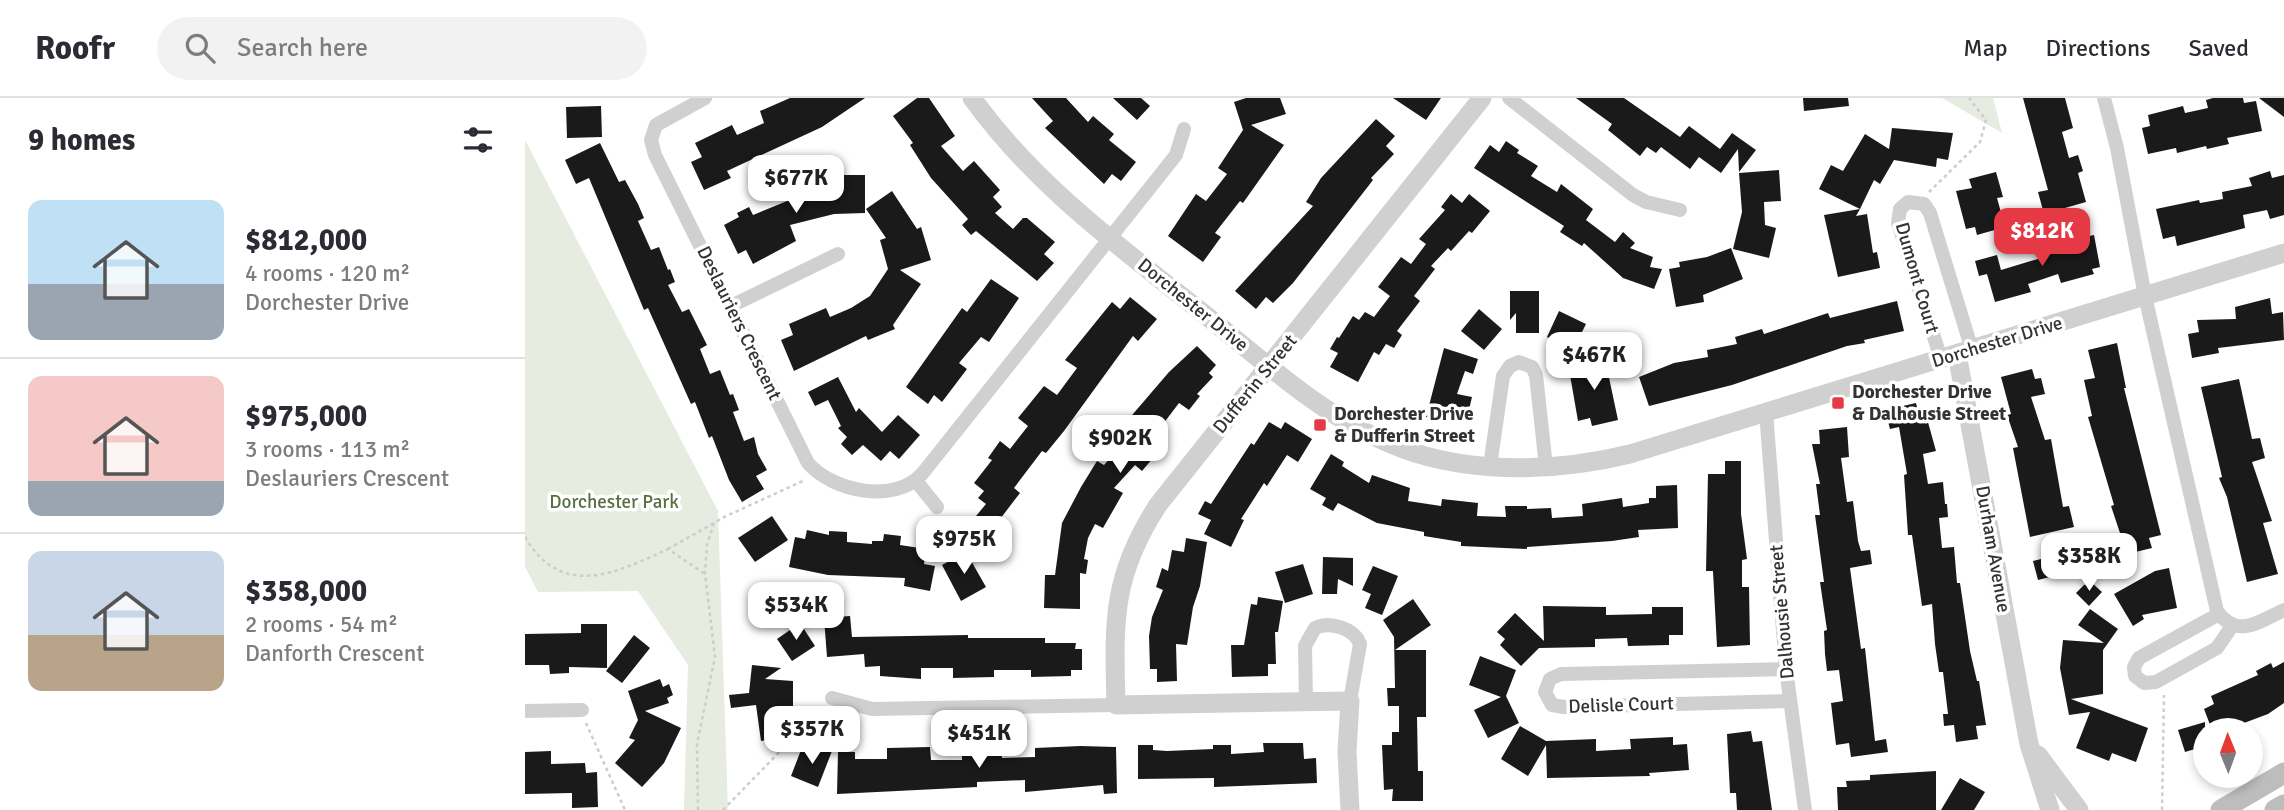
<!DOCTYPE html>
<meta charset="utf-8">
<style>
:root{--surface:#fff;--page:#f2f2f3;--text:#2b2b33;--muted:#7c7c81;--line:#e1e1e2;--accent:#e63946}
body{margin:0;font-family:Signika,sans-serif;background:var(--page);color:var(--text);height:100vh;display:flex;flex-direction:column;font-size:26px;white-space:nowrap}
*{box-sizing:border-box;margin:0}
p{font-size:23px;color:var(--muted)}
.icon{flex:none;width:38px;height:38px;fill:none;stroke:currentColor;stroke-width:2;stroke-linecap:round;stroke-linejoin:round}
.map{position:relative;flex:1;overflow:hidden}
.side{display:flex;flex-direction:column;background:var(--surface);width:525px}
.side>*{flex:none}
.needle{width:46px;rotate:359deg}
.fabs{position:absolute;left:1668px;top:620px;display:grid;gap:14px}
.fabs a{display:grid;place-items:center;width:70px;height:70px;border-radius:50%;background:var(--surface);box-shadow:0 4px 10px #0003;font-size:35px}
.price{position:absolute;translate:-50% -60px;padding:0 16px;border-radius:14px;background:#fff;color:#222;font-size:23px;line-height:46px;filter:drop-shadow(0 2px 4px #0008)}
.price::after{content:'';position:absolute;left:50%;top:42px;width:21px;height:16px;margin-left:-10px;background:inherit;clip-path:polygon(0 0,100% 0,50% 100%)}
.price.selected{background:var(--accent);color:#fff}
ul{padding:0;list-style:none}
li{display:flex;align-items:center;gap:21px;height:175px;padding:0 28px}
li+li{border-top:2px solid var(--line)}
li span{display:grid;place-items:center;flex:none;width:196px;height:140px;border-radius:14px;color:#555}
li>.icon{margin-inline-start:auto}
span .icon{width:84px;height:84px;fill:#fffc;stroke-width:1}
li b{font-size:30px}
h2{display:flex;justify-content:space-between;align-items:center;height:84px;padding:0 28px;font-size:30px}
header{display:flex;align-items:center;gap:42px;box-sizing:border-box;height:98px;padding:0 35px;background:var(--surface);border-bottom:2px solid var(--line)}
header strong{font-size:33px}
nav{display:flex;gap:38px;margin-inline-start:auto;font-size:24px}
.search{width:490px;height:63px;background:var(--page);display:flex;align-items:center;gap:18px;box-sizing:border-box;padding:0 24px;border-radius:38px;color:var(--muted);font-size:26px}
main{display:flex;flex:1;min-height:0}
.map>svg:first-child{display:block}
.green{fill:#e6ecdf}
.building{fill:#1a1a1a}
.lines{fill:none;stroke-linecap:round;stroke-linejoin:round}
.path{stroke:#cdcdcd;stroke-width:2.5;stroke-dasharray:3.5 3.5;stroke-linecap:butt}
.minor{stroke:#d0d0d0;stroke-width:14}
.tertiary{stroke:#d0d0d0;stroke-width:19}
.secondary{stroke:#bdbdbd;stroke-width:21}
.poi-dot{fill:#e63946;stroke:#fff;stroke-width:2.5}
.labels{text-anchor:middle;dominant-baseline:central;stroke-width:7;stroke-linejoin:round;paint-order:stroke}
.street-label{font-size:19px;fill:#333;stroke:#fff}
.poi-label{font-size:19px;font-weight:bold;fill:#333;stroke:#fff;text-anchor:start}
.park-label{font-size:19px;fill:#56703f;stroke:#fff}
</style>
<header>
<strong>Roofr</strong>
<div class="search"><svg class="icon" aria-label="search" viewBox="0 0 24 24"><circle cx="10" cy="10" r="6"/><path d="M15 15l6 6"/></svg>Search here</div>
<nav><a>Map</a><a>Directions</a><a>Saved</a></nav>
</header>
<main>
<section class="side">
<h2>9 homes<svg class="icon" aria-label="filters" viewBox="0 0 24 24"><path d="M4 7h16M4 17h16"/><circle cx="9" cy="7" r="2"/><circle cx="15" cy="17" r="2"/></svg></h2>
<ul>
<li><span style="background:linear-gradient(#bfe0f5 60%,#9aa5b1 0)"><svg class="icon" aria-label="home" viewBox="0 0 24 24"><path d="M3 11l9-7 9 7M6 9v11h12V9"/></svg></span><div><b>$812,000</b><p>4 rooms · 120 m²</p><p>Dorchester Drive</p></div></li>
<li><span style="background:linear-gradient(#f6c9c9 75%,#9aa5b1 0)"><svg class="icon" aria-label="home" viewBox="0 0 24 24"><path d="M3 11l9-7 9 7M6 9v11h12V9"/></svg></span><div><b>$975,000</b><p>3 rooms · 113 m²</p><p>Deslauriers Crescent</p></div></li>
<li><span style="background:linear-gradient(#c9d6e8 60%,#b9a48a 0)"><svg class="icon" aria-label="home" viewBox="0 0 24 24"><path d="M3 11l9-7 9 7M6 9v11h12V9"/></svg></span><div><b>$358,000</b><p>2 rooms · 54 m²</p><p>Danforth Crescent</p></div></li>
</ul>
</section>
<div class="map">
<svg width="1759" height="712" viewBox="0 0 1759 712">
<rect width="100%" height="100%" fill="#fff"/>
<g class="green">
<path d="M1417,0H1468L1477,35Z"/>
<path d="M0,42L193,413L203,712H159L163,567L113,493L13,494L0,469Z"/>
</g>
<g class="building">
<path d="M265,0H340L297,29L202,73L206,80L179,92L166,64L177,59L170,45L207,27L212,37L239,25L235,13Z"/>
<path d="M392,0H404L430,38L416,48L438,73L449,63L475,92L468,99L477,109L470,115L488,131L498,120H502L530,144L519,156L529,165L512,183L451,133L446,137L437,127L443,121L406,80L385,47L388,45L368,18Z"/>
<path d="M507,0H541L563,24L568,18L589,36L584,42L611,64L596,83L587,76L579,86L520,30L528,23Z"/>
<path d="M588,0H616L625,8L612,22Z"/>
<path d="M721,0H755L761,16L726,27L759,47L718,105L715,103L690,135L696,139L678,164L643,138L671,96L681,103L702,76L693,70L718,32L709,4Z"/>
<path d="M868,0H916L901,22Z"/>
<path d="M1051,0H1099L1155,39L1164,28L1195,51L1207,35L1231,52L1214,74L1213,51L1196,75L1174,59L1165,71L1136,49L1131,55L1122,49L1115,58L1083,32L1087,26Z"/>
<path d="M1278,0H1323L1324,8L1279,13Z"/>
<path d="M1498,0H1540L1548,30L1537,34L1544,60L1553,57L1558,73L1553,75L1561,104L1519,116L1513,94L1523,92Z"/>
<path d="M1688,0H1718L1719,5L1731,3L1737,33L1702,40L1704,46L1682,51L1681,48L1652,55L1651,50L1623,56L1617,30L1625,28L1623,17L1658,8L1660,15L1683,10L1681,2Z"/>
<path d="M1734,0H1759V19Z"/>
<path d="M76,8L77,39L42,40L41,9Z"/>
<path d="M851,21L870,38L861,48L869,56L846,80L848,82L768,185L748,205L741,199L731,211L710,193L788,108L781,104L796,80Z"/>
<path d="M1367,30L1428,35L1423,62L1412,60L1411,69L1369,62L1355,86L1349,82L1335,111L1294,91L1306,67L1318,73L1340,36L1364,51Z"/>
<path d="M981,43L994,52L992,55L1013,68L1006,78L1032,94L1036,86L1068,111L1061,122L1090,144L1098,134L1110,145L1105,150L1128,159L1125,169L1137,171L1129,191L1098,180L1059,145L1057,148L1035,134L1039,128L949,70L965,47L974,54Z"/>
<path d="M75,45L94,84L100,82L113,106L119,120L113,123L126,152L134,149L143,172L145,171L150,184L143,187L157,214L164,211L182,247L175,251L185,276L195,272L205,297L208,296L214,312L208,314L219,343L229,339L233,356L242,372L231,378L239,391L217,404L204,382L187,338L184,340L170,304L166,306L123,210L119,212L64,80L51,86L40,62Z"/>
<path d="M1254,72L1256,103L1239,104L1240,127L1251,130L1244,160L1208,151L1217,114L1214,75Z"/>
<path d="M1745,73L1747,80L1759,77V117L1745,121L1742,112L1718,117L1720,130L1652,148L1650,138L1638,141L1631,111L1674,102L1675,105L1698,101L1697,94L1727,88L1724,80Z"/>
<path d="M1471,74L1478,99L1472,100L1480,129L1452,137L1450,129L1441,131L1431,93L1447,90L1444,81Z"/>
<path d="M311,77H340V115L309,116L265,127L271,143L228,166L221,152L213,156L199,127L214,119L212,115L224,109L228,117L272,99L270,91Z"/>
<path d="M367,93L392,131L396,129L406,162L375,172L396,186L368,227L370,231L343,242L341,238L269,273L256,242L268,237L264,226L301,210L305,219L326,210L345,198L363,171L355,142L361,140L341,111Z"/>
<path d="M926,96L937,105L944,96L965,113L947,135L944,133L926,153L923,150L906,168L910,171L889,198L895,203L872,233L877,237L869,250L861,246L854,257L849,254L833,284L805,269L813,255L805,251L812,239L814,240L828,218L834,222L840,214L849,219L865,198L853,189L876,159L886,166L901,146L894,141L920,112L916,109Z"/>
<path d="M1335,111L1331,118L1342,116L1348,155L1352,154L1355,170L1313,179L1299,117Z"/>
<path d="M1569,137L1575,169L1567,171L1569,176L1536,185L1533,176L1503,186L1506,194L1470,204L1462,176L1454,178L1450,163L1472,157L1476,172L1516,160L1514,155L1543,143Z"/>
<path d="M1206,150L1218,181L1178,197L1179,204L1151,209L1144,171L1155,169L1154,164L1182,159Z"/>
<path d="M466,181L494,200L464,244L456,239L434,265L442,271L417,304L409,297L403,306L381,289L437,210L442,214Z"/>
<path d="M985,193H1014V235H991V215L985,222Z"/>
<path d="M605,199L632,221L613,243L608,238L539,333L521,355L517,353L489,390L495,395L472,425L486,436L469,459L449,444L457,433L446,424L461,406L453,400L459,393L449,385L467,362L463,360L475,343L485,351L503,328L493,320L519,288L532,297L552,270L540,262L587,204L595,211Z"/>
<path d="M1745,200L1747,216L1758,214L1759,242L1693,250L1694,255L1667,260L1663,236L1674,234L1672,222L1711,221L1710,209Z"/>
<path d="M1372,203L1379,233L1339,242L1340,245L1322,248L1207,287L1124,308L1114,279L1149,265L1183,259L1182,252L1212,246L1210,239L1237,231L1239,236L1303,215L1305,220Z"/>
<path d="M954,211L977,231L959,252L936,233Z"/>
<path d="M1034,213L1061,226L1048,252L1022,239Z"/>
<path d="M1592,245L1601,290H1599L1636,437L1624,440L1627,450L1602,456L1586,408L1589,407L1563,319L1567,318L1559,282L1570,280L1563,252Z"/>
<path d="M672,248L691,267L684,275L688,279L672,296L675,298L664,312L654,305L635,330L643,338L625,357L628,360L617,373L610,367L589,390L598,395L578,430L570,426L563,440L559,461L563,462L561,476L555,475V511L519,510L520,477H530L537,425L556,389L572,363L579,367L611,331L602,323L644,274Z"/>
<path d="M919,250L953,261L948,276L940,273L932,296L947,299L943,316L931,314L929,325L901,319Z"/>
<path d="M1079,256L1093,322L1067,328L1065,320L1053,323L1045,277L1059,274L1056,261Z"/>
<path d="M1507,271L1510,281L1516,280L1520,296L1506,299L1520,342L1526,341L1538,409L1544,408L1549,429L1505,439L1488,350L1493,349L1482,317L1486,316L1476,279Z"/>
<path d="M313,279L331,314L334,310L357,334L373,317L395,337L374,361L365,353L356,363L338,347L327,357L316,346L322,339L313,330L316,328L303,302L290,308L283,294Z"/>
<path d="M1714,281L1727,341L1735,340L1740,360L1727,364L1747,423L1738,425L1753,476L1722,484L1702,399L1694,380L1697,379L1676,289Z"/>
<path d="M1391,305L1394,318L1401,317L1411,353L1398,356L1403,386L1418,384L1420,406H1422L1423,419L1414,420L1417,450L1429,449L1432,485H1435L1445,553L1452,583H1454L1461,627L1451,628L1453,641L1431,644L1429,627L1419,628L1418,616H1423L1418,574H1414L1410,546L1407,506L1397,508L1387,437H1383L1379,377L1382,376L1374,329L1365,331L1360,312Z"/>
<path d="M744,324L756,331L760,324L787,341L773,364L762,357L742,388L739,385L716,421L719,422L706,449L679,436L686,422L673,416L680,403L686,406L726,345L729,347Z"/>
<path d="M1322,329L1324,359L1316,360L1322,404L1328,403L1333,443L1336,453L1345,452L1347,466L1325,470L1336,551L1340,550L1350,643L1361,641L1363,654L1326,659L1324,645L1311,647L1306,605L1318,603L1314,572L1302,573L1300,556L1299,533L1302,532L1295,484H1299L1290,417H1295L1291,386H1295L1287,346H1295L1294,332Z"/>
<path d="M806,356L819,364L817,368L844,385L847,377L885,390L883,403L916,408L917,401L953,405L952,418L981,419L980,408H1002V411L1026,410L1027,420L1058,418L1057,406L1097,400L1098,409L1124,405V400H1131V388L1152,387L1153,430L1113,432L1114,439L1087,443L1002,449V451L936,448V444L899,438V434L852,425L813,405L808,413L797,407L801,400L785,391Z"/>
<path d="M1200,363H1216V416L1222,461L1217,462V489H1224L1225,547L1192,549L1188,473H1181L1183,376H1200Z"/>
<path d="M247,418L263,442L230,464L213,440Z"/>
<path d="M282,432L304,437V433L322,434V444L347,446V443H358L359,436L376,438L375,447L401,451L399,466L410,468L405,493L379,488L380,480L303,477L264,469L270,439L280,441Z"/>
<path d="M1568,437L1570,451L1553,454L1551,440Z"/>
<path d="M661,440L682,444L675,488L668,509L662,547L651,546L652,583L632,584V571H625L624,538L627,519L638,492L631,489L637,470L643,473L647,452L659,454Z"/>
<path d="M441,454L461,489L436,503L417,467Z"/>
<path d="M1540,455L1544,474L1513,482L1508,463Z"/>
<path d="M798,459L828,460V488L813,481L812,496H797Z"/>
<path d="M778,466L788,496L760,505L750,474Z"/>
<path d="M848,468L873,478L857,517L840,510L846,496L837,492Z"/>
<path d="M1644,470L1652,510L1617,517L1619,521L1608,528L1589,496L1630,473Z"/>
<path d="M1567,485L1577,494L1564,508L1551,495L1559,487Z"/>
<path d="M733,499L758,503L753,534H750L751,566H743V578L707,579L706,547H719L726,506L732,507Z"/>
<path d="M888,501L906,527L870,552H901V619H892L893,673H898V703H867L868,691L859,692L857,647H867V634H874V608H863L862,590H870L869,539L858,522Z"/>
<path d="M1018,508L1081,509V517L1127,516V509H1158V537H1144V547L1103,548L1102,540L1070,541V549L1014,550L996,568L975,547L980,541L972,534L990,515L1019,543Z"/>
<path d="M1565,511L1593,531L1578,552V596L1546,601L1623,630L1611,664L1587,655L1584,663L1551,650L1565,614L1544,617L1535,570L1538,542L1579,545L1553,527Z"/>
<path d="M325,518L327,539L443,537V540H520V545H551L550,551H557V572H546V578L506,579V572H469V579L428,580V570H396V581L355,578V568L340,569L339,556L302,559L299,520Z"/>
<path d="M275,525L290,548L267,563L252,541Z"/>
<path d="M56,526H82V570L44,569V575L25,576L24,567H0V536L56,535Z"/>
<path d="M109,537L125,550L97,585L81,573Z"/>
<path d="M955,558L991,572L981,598L994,625L963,640L949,612L976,599L944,587Z"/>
<path d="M1759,564V605L1743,616L1719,625L1701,632H1687L1679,611L1689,606L1686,598L1733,577L1731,573L1746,565L1748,570Z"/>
<path d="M227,567L256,570L240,581L268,583V623L262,624L264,638L236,643L231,607L206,610L204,597L224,595Z"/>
<path d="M135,581L138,589L144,586L148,597L142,600L144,605L120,613L156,630L139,665L117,689L90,665L110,642L104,640L113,622L103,593Z"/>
<path d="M1680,624V648L1660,654L1653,632Z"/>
<path d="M995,628L1021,643L1071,641V653L1106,651L1105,641L1148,639V647L1162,646L1164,672L1124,675L1125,678L1022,680L1021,647L1003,678L976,661Z"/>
<path d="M1226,633L1228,644L1237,643L1247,712H1212L1211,695H1205L1202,636Z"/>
<path d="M738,645H778L779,661L791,660L792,685L689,689V680L613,681V647H628V652L642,653L688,651V647H706V656L739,654Z"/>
<path d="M292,647L307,653L293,689L266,678L276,652L288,657Z"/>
<path d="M555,648L591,649L592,695L579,696L578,687L500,694V682L452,684V689L312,696L313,654H330V661H362V650L405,649L406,662H437V649H452V654L476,653L477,660L510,659V650Z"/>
<path d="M26,653V666L60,665L61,675L72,674L73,709L47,710V695L0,696V654Z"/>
<path d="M1411,673V712H1313L1312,689H1322L1321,683L1345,682V677Z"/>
<path d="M1435,680L1460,694L1449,712H1416Z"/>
</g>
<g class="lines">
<g class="path">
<path d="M1404,94L1455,44L1461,22L1444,0"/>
<path d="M0,439C37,502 91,475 143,451L180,476"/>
<path d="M143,451L189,425"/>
<path d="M61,625L100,712"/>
<path d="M173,712L172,646L190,559L180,476L182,447L189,425L197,420L280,382"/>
<path d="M198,712L298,609"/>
<path d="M1637,712L1639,597"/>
</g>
<g class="minor">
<path d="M180,0L131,27L126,42L130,57L283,365C308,394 370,406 397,376L651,57L659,31"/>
<path d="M984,0L1108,97L1121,104L1155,112"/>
<path d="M1579,0L1592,50L1620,198L1692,513C1712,542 1735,523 1759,512"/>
<path d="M206,208L313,156"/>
<path d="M1416,261L1373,125L1375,111L1383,104L1399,106L1405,115L1447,252"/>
<path d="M1241,314L1261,571L1280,712"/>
<path d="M965,368L978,278L985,268L994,264L1007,269L1011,277L1021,369"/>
<path d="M391,383L412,409"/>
<path d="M1694,516L1614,560L1609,569L1610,578L1619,585L1631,584L1692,550L1707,528"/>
<path d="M1261,571L1036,576L1025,581L1020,594L1027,607L1039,609L1265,603"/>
<path d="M307,600L347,611L591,607"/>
<path d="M781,603L780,548L790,530C805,523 829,530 835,546L825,603"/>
<path d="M0,613L57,612"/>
</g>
<g class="tertiary">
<path d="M447,0C511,89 598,151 683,219C748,271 809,329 890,355C958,376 1036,373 1105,356L1759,155"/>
<path d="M1432,256L1504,646L1525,712"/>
<path d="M1513,657L1554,712"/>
<path d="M825,712L822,654L825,603L591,607C589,525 586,479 633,407L957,0"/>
</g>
<g class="secondary">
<path d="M1696,712L1759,675"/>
<path d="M1750,712L1759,707"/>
</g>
</g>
<g class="poi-dot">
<rect x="1306" y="298" width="14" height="14" rx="3.5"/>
<rect x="788" y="320" width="14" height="14" rx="3.5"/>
</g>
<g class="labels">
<g class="street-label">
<text transform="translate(1392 180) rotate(74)">Dumont Court</text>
<text transform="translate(668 207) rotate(39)">Dorchester Drive</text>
<text transform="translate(214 225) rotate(64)">Deslauriers Crescent</text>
<text transform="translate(1472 244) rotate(-17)">Dorchester Drive</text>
<text transform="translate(730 286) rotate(-51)">Dufferin Street</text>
<text transform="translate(1468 451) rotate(80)">Durham Avenue</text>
<text transform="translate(1257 514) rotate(-95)">Dalhousie Street</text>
<text transform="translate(1096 607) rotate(-2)">Delisle Court</text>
</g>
<g class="poi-label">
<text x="1327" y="294">Dorchester Drive<tspan x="1327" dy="22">&amp; Dalhousie Street</tspan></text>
<text x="809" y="316">Dorchester Drive<tspan x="809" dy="22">&amp; Dufferin Street</tspan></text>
</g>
<g class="park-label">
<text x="89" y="404">Dorchester Park</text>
</g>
</g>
</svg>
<div class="fabs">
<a><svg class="needle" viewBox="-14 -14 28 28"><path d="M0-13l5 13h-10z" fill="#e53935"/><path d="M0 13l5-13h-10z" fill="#7c7c81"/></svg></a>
</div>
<b class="price" style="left:271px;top:117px">$677K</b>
<b class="price selected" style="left:1517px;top:170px">$812K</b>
<b class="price" style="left:1069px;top:294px">$467K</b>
<b class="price" style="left:595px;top:377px">$902K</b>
<b class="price" style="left:439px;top:478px">$975K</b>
<b class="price" style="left:1564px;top:495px">$358K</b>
<b class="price" style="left:271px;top:544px">$534K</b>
<b class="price" style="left:287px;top:668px">$357K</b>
<b class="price" style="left:454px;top:672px">$451K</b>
</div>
</main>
